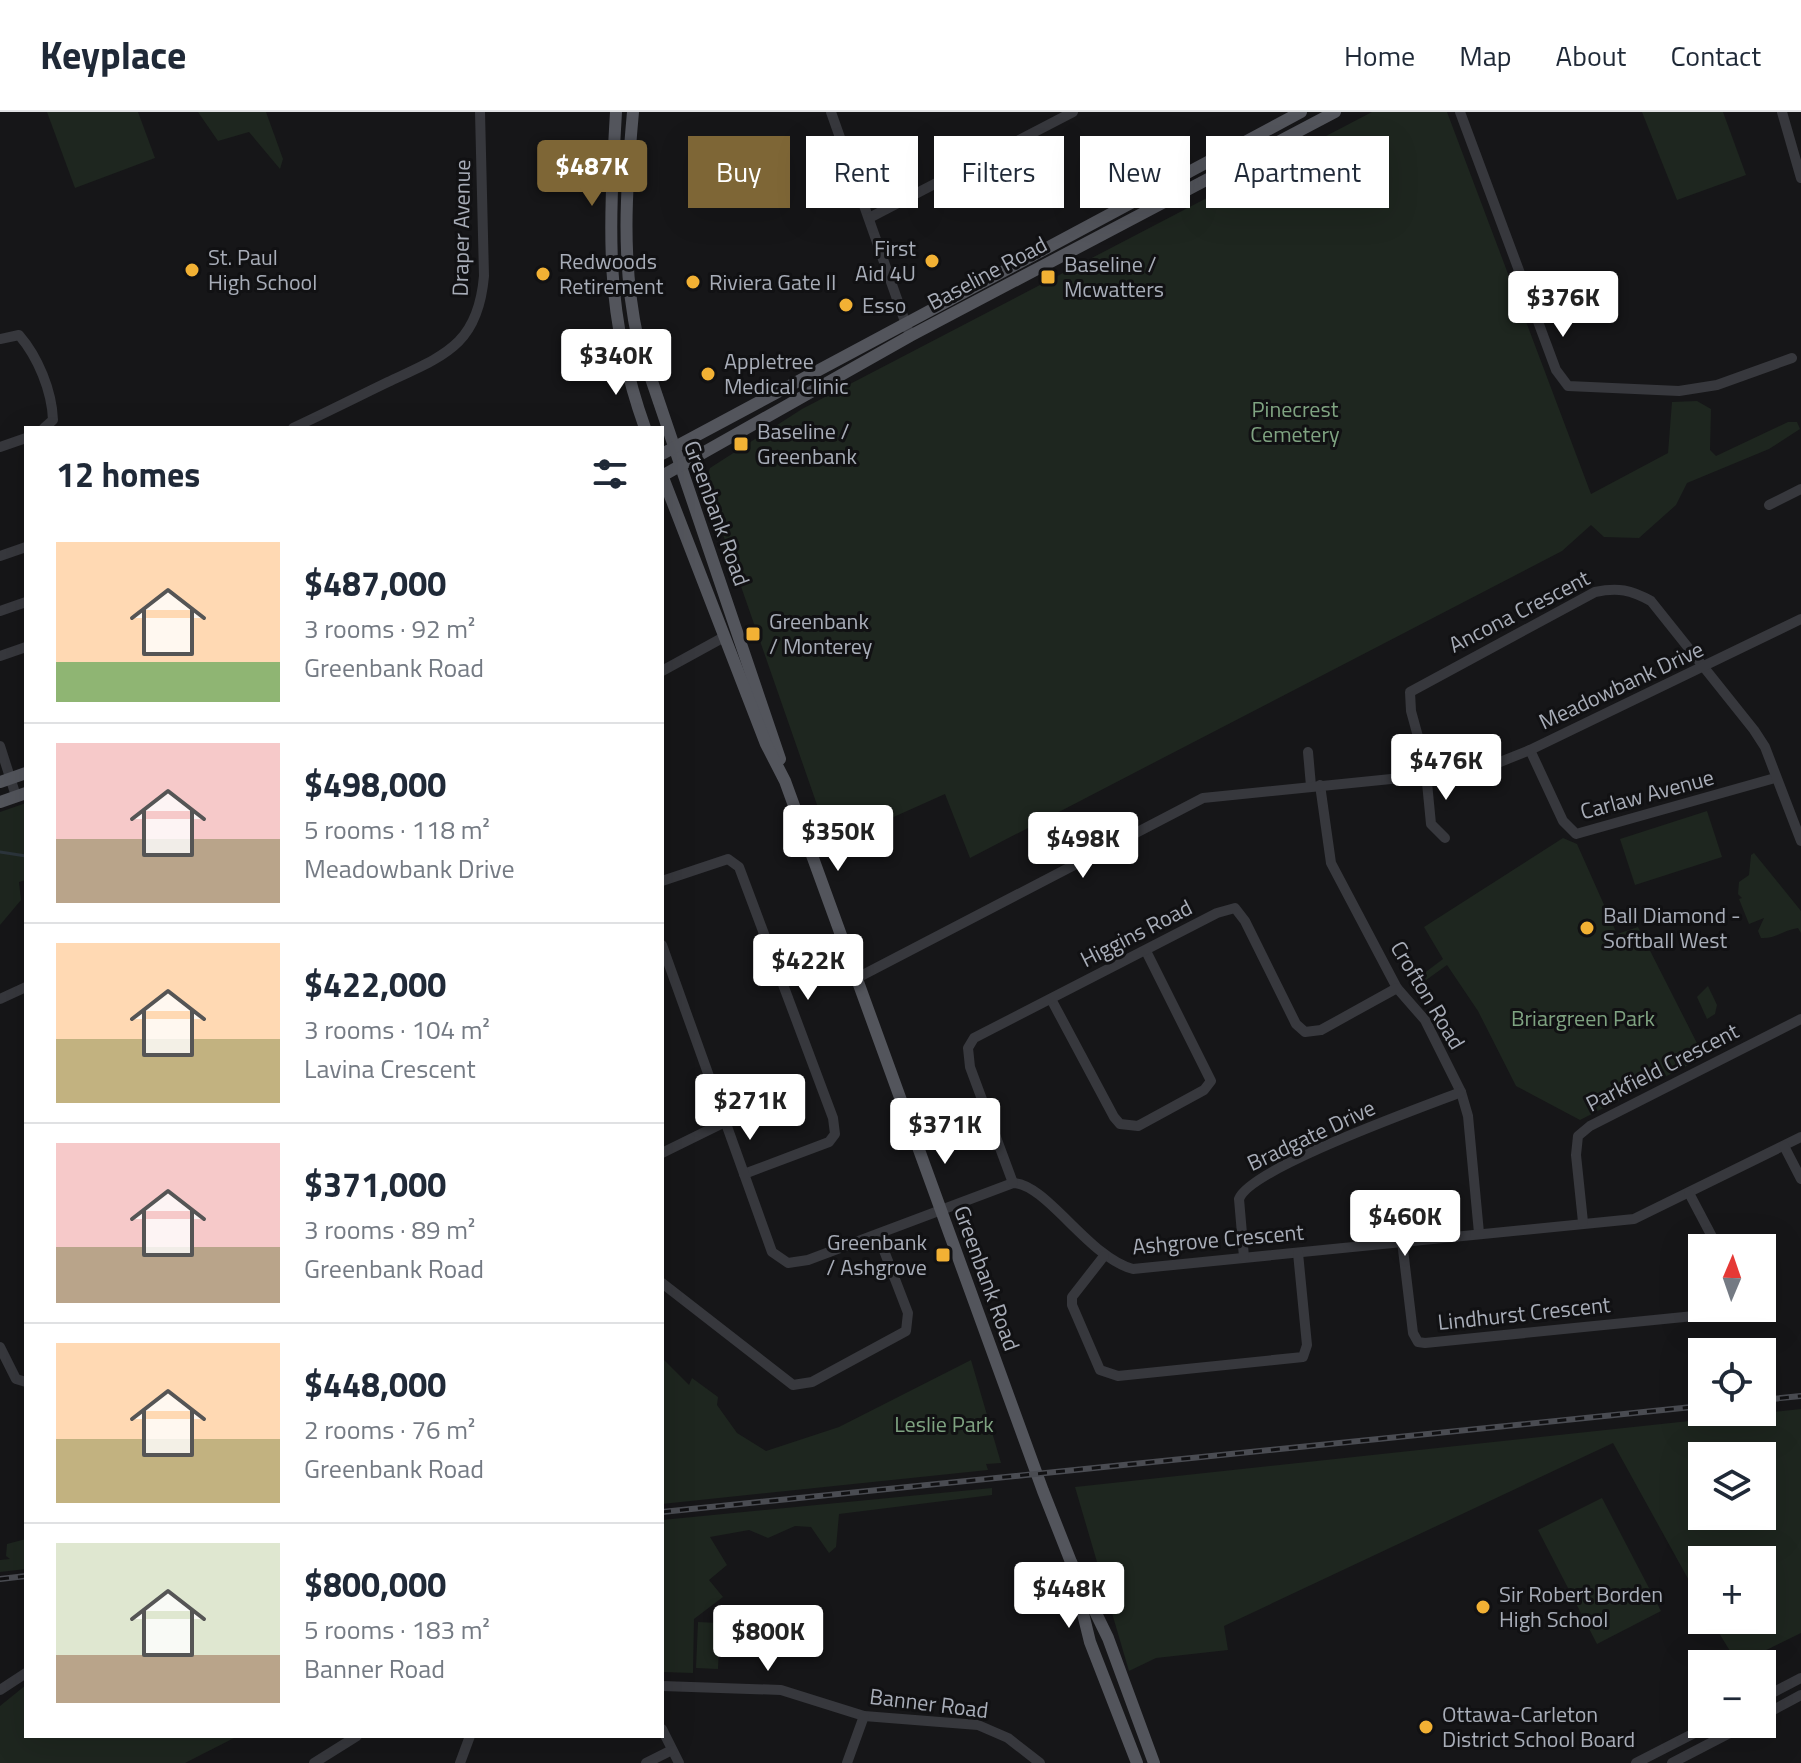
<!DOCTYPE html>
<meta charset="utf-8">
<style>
:root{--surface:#fff;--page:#f2f2f3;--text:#1f2937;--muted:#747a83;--line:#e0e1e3;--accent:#7e6636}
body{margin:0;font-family:"Titillium Web",sans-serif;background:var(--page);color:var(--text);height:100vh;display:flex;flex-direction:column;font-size:30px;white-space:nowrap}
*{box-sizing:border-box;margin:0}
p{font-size:26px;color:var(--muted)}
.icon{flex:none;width:44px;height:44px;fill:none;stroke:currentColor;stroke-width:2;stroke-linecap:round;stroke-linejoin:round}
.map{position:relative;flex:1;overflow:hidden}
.panel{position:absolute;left:24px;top:314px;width:640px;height:1312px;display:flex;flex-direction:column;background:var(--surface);border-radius:0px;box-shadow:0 8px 32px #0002}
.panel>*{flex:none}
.hud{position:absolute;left:688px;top:24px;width:760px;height:72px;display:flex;gap:16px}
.needle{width:52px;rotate:2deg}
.tools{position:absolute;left:1688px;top:1122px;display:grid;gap:16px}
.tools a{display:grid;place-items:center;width:88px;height:88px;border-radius:0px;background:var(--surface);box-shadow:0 8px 32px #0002;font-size:40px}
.price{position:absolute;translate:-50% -68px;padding:0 18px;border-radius:8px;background:#fff;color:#222;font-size:26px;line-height:52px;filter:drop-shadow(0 2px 4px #0008)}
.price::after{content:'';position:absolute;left:50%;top:48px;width:24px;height:18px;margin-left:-12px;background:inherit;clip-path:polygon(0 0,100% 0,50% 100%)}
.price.selected{background:var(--accent);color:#fff}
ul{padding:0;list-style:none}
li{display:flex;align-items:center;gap:24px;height:200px;padding:0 32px}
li+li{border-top:2px solid var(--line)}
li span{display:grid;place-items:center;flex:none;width:224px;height:160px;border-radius:0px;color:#555}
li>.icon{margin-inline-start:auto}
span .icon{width:96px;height:96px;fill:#fffc;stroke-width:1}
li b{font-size:34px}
h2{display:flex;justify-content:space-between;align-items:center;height:96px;padding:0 32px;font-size:34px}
.tag{padding:0 28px;border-radius:0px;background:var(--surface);box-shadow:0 8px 32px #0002;font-size:28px;line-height:72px}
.tag.selected{background:var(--accent);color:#fff}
header{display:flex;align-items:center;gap:48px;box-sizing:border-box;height:112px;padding:0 40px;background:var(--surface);border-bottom:2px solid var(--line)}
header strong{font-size:38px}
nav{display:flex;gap:44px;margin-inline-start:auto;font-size:28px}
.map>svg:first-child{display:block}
.green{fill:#1e261f;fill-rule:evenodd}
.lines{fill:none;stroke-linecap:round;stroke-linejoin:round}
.stream{stroke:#2c353c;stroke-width:3}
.minor{stroke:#37383d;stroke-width:10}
.major{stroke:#53555c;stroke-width:12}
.rail-casing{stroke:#4a4c52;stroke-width:6}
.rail{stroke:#111113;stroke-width:3;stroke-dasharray:9;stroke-linecap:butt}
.poi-dot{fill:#f2b134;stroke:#111113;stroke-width:3}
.labels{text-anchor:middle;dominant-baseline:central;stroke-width:6;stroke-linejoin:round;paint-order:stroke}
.street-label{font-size:22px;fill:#a8adb8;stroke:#111113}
.poi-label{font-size:22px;fill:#a8adb8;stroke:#111113;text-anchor:start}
.park-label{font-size:22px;fill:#7fa381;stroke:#111113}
</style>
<header>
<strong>Keyplace</strong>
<nav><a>Home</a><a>Map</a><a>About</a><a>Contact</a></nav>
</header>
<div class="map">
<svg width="1801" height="1651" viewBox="0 0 1801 1651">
<rect width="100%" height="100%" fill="#161618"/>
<g class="green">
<path d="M47,0H138L155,46L75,76Z"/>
<path d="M198,0H266L283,47L280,57L249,20L218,29Z"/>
<path d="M1372,0H1447L1591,382L1668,341L1672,290L1697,289L1711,297L1710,338L1716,344L1788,310H1797L1800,317L1769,337L1687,371L1676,393L1639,426L1604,425L1591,413L1562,439L970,746L945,682L831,733L705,371L710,356L802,297Z"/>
<path d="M1642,0H1723L1746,63L1677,88Z"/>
<path d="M26,691V768L19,770L21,788L0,813V700Z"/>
<path d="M1707,699L1722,745L1635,773L1620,727Z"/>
<path d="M1563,726L1577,732L1617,822L1638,815L1704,945L1580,1008L1516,974L1478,899L1447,853L1415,876L1411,871L1443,847L1424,815Z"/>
<path d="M1754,741L1801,799V821L1798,816C1784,818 1775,827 1761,826L1758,819L1764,806L1749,812L1739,787L1742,786L1738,782L1739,770L1749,763L1751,743Z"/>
<path d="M1708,874L1717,893L1715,902L1707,907L1697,885Z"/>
<path d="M662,1246L689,1273L692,1266L718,1285L717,1293L737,1321L766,1339L839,1315L971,1248L1001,1351L986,1352L988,1358L662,1392Z"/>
<path d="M1801,1297V1521L1738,1552L1711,1508H1762V1448H1702V1492L1613,1331L1224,1514L1228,1538L1156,1546L1129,1559L1075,1375ZM1702,1344H1762V1404H1702Z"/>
<path d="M992,1376V1383L839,1402L836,1435L829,1441L811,1415L795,1414L768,1426L749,1418L710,1425L727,1453L709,1468L723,1485L694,1507L693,1561L662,1560V1408Z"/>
<path d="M1602,1386L1661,1499L1597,1532L1538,1418Z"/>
<path d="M26,1427V1457L0,1460V1448L10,1447L6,1444L7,1432Z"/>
<path d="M698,1510L720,1511L718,1557L696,1556Z"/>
<path d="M26,1573V1624H238L185,1651H0V1594Z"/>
</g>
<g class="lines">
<path class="stream" d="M0,740L26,744"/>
<g class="minor">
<path d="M831,0L908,218"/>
<path d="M1460,0L1556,258L1568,274L1679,279L1717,273L1792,246"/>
<path d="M1782,0L1801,66"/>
<path d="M871,105L1073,0"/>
<path d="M0,227L19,223C38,245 52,279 53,308L44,316"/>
<path d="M293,316C325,301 357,285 388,270C445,243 478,233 484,164L480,0"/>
<path d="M0,335L26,326"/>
<path d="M1769,393L1801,377"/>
<path d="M0,444L26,435"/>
<path d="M0,499L26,490"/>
<path d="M0,544L26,535"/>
<path d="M662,559L724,525"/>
<path d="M0,634L16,684"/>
<path d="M1530,638L1563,709L1576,722L1775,666"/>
<path d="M1308,640L1311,674"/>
<path d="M1320,673L1331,751L1397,876L1425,908L1461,980L1468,1004L1479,1121"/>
<path d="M1445,726L1431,712L1425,650L1411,599L1410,580L1595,480C1618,475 1631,478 1651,489L1754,618L1765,635L1801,729"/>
<path d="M662,769L728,747L739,755L833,1006L835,1022L829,1030L744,1062"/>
<path d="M662,833L772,1140L788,1151L808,1148L1013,1071C1046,1071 1089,1146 1133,1157L1634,1107L1801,1025"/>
<path d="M857,866L1203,686L1480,658L1530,638L1801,507"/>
<path d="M0,887L26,875"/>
<path d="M1051,887L1114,1005L1120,1012L1138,1014L1204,978L1211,969L1146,839"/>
<path d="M1784,1034L1801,1067"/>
<path d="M662,1041L725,1010"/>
<path d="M1013,1071L970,955L968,936L974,926L1217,801L1235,796L1245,809L1296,912L1305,920L1321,918L1397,876"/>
<path d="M1689,1081L1718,1136"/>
<path d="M1583,1110L1576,1043L1578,1024L1590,1014L1801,907"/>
<path d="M1402,1129L1413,1221L1418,1230L1425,1231L1724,1201L1735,1196"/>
<path d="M1104,1144L1072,1185V1193L1100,1258L1118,1264L1303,1245L1307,1233L1298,1141"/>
<path d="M1244,1145L1239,1087C1250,1056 1423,995 1461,980"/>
<path d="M662,1171L793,1273L812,1270L906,1219L908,1201L878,1123"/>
<path d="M0,1235L16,1267L26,1270"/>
<path d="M662,1574L781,1578L864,1604L978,1613L1008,1626L1040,1651"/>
<path d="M0,1578L26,1561"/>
<path d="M1762,1586L1801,1566"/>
<path d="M1762,1604L1801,1583"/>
<path d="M662,1617L679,1651"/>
<path d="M314,1651L357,1624"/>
<path d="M460,1651L470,1624"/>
<path d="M646,1651L672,1638"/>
<path d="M847,1651L864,1604"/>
<path d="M1636,1651L1712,1612"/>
<path d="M1672,1651L1747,1612"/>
</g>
<g class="major">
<path d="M616,0C609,119 604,201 645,316"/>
<path d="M633,0C626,77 621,151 638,228L780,647"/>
<path d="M662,342L1301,0"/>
<path d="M662,363L766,632L785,669L1043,1379L1071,1450L1108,1526L1154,1651"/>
<path d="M662,364L910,224L1335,0"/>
<path d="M0,670L26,661"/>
<path d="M0,690L26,681"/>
<path d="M1076,1473L1090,1530L1137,1651"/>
</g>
<g class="rail-casing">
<g id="rail">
<path d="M1762,1288L1801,1284"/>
<path d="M662,1400L1702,1294"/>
<path d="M0,1467L26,1464"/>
</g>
</g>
<use href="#rail" class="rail"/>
</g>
<g class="poi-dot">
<circle cx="932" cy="149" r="8"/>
<circle cx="192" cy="158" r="8"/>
<circle cx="543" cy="162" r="8"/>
<rect x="1040" y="157" width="16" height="16" rx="4"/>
<circle cx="693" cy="170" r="8"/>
<circle cx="846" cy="193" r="8"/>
<circle cx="708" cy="262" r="8"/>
<rect x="733" y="324" width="16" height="16" rx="4"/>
<rect x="745" y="514" width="16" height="16" rx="4"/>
<circle cx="1587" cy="816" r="8"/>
<rect x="935" y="1135" width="16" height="16" rx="4"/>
<circle cx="1483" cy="1495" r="8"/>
<circle cx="1426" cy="1615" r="8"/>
</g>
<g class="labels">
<g class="street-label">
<text transform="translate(461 116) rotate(-89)">Draper Avenue</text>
<text transform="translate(987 161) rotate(-28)">Baseline Road</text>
<text transform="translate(717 401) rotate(70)">Greenbank Road</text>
<text transform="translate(1519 499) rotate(-27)">Ancona Crescent</text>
<text transform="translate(1621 573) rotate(-25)">Meadowbank Drive</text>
<text transform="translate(1647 682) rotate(-15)">Carlaw Avenue</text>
<text transform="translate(1136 821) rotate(-27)">Higgins Road</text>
<text transform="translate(1428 883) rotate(59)">Crofton Road</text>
<text transform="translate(1662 955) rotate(-27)">Parkfield Crescent</text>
<text transform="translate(1311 1023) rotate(-25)">Bradgate Drive</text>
<text transform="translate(1218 1127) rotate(-5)">Ashgrove Crescent</text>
<text transform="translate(987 1166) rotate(70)">Greenbank Road</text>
<text transform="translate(1524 1201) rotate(-6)">Lindhurst Crescent</text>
<text transform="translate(929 1591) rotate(7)">Banner Road</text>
</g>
<g class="poi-label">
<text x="916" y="136" text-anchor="end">First<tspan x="916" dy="25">Aid 4U</tspan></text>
<text x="208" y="145">St. Paul<tspan x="208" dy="25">High School</tspan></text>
<text x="559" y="149">Redwoods<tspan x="559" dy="25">Retirement</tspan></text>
<text x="1064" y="152">Baseline /<tspan x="1064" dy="25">Mcwatters</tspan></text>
<text x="709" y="170">Riviera Gate II</text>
<text x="862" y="193">Esso</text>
<text x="724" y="249">Appletree<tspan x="724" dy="25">Medical Clinic</tspan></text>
<text x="757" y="319">Baseline /<tspan x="757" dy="25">Greenbank</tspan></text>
<text x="769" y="509">Greenbank<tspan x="769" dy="25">/ Monterey</tspan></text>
<text x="1603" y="803">Ball Diamond -<tspan x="1603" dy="25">Softball West</tspan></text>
<text x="927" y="1130" text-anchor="end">Greenbank<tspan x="927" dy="25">/ Ashgrove</tspan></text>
<text x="1499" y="1482">Sir Robert Borden<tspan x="1499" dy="25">High School</tspan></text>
<text x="1442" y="1602">Ottawa-Carleton<tspan x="1442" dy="25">District School Board</tspan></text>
</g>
<g class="park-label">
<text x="1295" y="297">Pinecrest<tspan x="1295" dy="25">Cemetery</tspan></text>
<text x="1583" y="906">Briargreen Park</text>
<text x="944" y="1312">Leslie Park</text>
</g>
</g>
</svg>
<div class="tools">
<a><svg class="needle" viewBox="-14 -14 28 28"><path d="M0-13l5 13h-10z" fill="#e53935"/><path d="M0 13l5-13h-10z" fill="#747a83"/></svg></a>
<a><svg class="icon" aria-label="locate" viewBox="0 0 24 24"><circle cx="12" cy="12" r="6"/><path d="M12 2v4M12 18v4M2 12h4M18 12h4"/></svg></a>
<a><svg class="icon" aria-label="layers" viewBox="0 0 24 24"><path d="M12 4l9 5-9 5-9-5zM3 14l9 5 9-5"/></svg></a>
<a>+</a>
<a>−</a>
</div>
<b class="price selected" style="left:592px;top:96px">$487K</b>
<b class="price" style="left:1563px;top:227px">$376K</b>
<b class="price" style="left:616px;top:285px">$340K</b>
<b class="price" style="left:1446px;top:690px">$476K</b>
<b class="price" style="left:838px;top:761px">$350K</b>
<b class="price" style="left:1083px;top:768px">$498K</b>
<b class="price" style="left:808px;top:890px">$422K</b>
<b class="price" style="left:750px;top:1030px">$271K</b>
<b class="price" style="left:945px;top:1054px">$371K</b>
<b class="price" style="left:1405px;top:1146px">$460K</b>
<b class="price" style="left:1069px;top:1518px">$448K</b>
<b class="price" style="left:768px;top:1561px">$800K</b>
<div class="hud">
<a class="tag selected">Buy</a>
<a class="tag">Rent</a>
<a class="tag">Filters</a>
<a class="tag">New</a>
<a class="tag">Apartment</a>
</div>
<section class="panel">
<h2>12 homes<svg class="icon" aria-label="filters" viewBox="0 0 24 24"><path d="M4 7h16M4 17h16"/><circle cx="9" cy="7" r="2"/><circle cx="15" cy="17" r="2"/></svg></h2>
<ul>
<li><span style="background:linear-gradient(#ffd9b3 75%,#8fb573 0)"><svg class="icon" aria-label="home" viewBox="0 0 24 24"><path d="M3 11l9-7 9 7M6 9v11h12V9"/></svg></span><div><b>$487,000</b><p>3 rooms · 92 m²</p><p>Greenbank Road</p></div></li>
<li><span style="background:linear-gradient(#f6c9c9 60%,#b9a48a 0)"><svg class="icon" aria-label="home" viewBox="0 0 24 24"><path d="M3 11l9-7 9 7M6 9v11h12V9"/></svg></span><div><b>$498,000</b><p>5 rooms · 118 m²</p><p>Meadowbank Drive</p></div></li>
<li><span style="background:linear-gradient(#ffd9b3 60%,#c2b280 0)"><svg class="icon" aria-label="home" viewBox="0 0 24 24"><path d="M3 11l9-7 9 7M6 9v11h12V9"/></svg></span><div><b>$422,000</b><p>3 rooms · 104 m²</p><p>Lavina Crescent</p></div></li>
<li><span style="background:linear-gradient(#f6c9c9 65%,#b9a48a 0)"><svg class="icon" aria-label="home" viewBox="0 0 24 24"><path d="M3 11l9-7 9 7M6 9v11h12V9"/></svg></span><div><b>$371,000</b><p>3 rooms · 89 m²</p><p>Greenbank Road</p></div></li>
<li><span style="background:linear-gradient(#ffd9b3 60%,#c2b280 0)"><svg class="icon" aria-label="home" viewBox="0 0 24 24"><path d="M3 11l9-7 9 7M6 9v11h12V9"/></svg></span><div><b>$448,000</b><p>2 rooms · 76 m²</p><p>Greenbank Road</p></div></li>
<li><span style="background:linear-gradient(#dfe7d0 70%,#b9a48a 0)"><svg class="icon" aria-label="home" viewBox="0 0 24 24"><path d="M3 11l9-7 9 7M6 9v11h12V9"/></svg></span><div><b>$800,000</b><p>5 rooms · 183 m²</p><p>Banner Road</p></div></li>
</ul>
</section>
</div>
